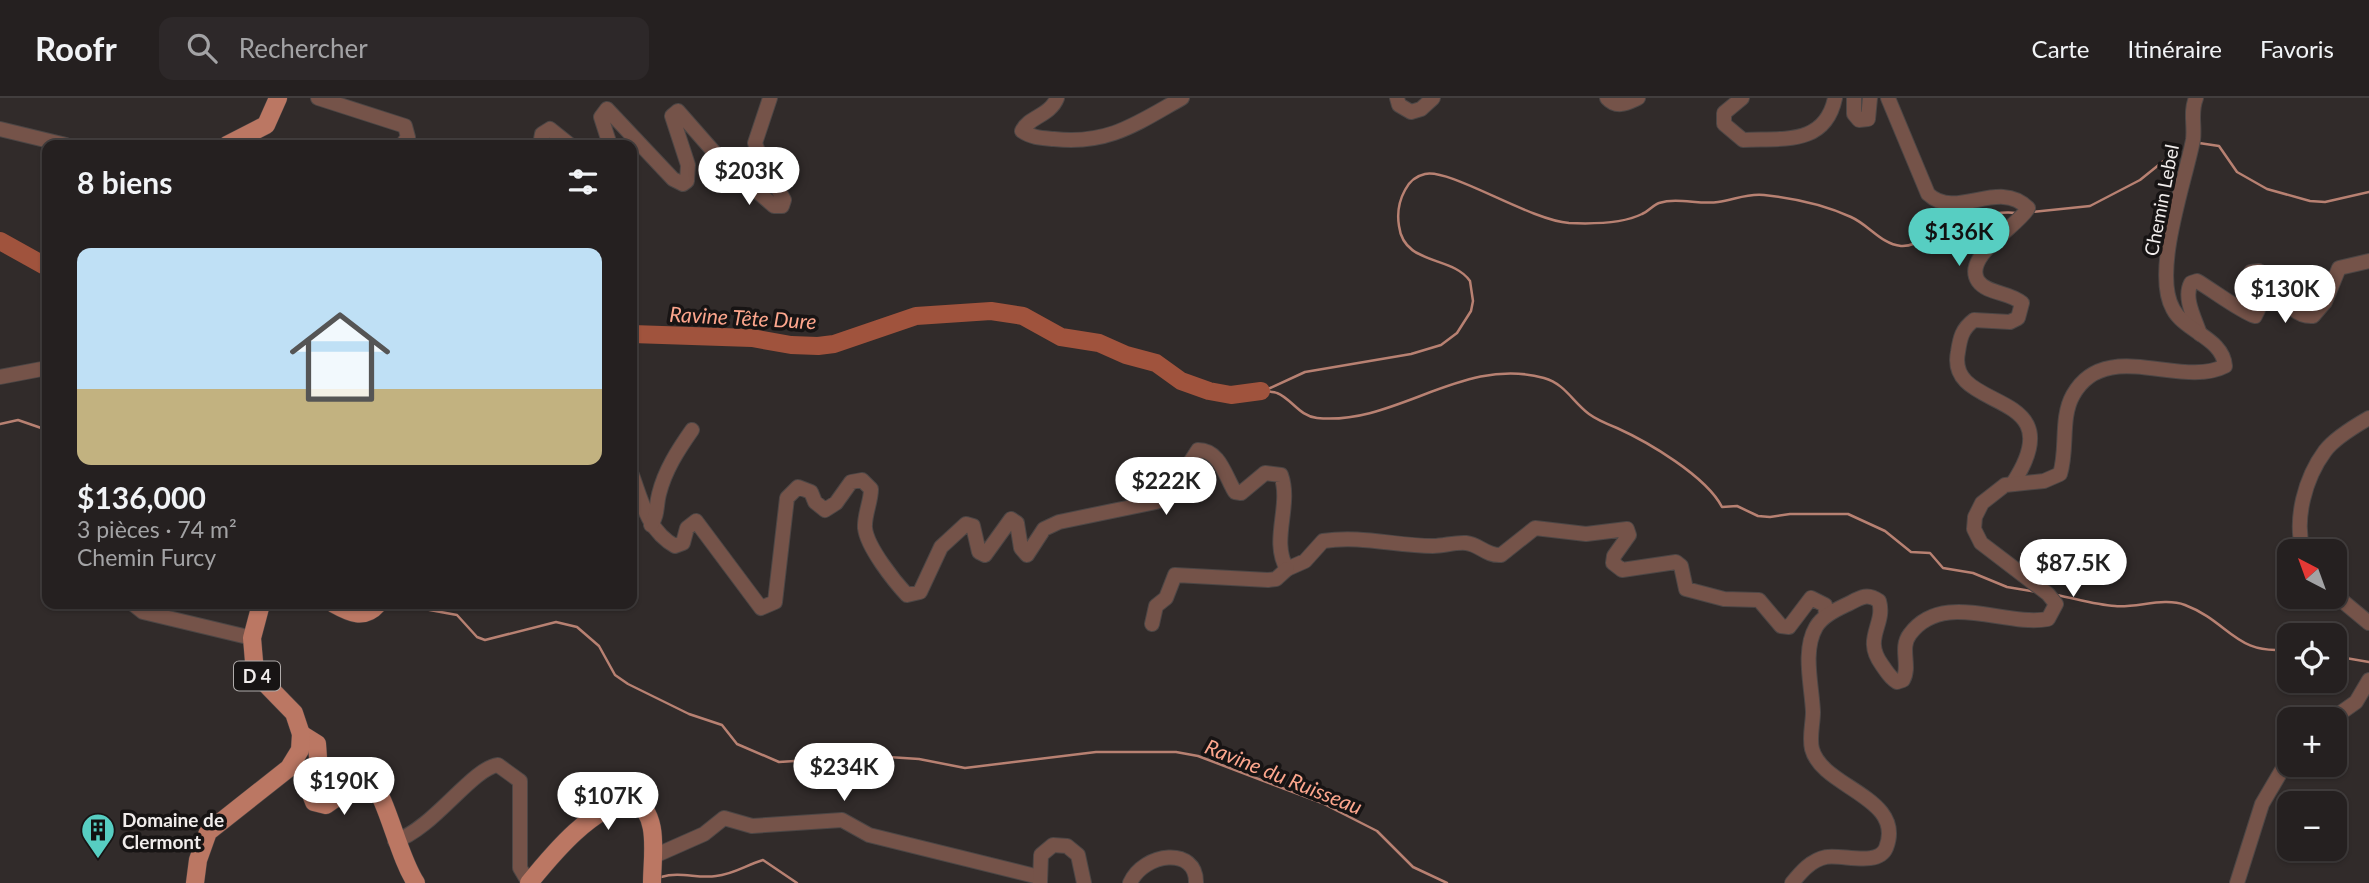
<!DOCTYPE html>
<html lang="fr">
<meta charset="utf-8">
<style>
:root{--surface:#252020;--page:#2d2829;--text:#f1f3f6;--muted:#a3a3a5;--line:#423e3e;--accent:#57cec2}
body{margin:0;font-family:Lato,sans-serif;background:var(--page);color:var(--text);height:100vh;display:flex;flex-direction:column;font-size:26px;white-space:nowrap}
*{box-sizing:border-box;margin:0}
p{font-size:23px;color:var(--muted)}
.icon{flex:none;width:38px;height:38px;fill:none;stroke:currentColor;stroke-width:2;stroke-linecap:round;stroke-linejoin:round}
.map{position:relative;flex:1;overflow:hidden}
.details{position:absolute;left:42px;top:42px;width:595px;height:469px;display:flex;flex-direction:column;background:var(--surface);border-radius:14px;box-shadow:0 2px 5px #0004,0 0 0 2px var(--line)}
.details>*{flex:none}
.needle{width:46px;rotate:319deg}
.controls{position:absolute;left:2277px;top:441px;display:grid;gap:14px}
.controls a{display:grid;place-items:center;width:70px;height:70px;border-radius:14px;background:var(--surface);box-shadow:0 2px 5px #0004,0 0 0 2px var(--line);font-size:35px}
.price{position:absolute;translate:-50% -60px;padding:0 16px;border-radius:24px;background:#fff;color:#222;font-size:23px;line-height:46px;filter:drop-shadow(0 2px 4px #0008)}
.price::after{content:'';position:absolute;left:50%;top:42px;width:21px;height:16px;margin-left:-10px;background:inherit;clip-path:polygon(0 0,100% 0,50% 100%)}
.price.selected{background:var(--accent);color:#111}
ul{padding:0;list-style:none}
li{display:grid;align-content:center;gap:14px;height:371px;padding:0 35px}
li+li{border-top:2px solid var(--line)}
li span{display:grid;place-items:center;height:217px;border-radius:14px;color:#555}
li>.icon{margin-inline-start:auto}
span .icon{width:126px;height:126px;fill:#fffc;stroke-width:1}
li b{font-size:30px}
h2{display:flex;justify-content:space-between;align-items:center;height:84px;padding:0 35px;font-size:30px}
header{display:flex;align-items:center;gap:42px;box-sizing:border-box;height:98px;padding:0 35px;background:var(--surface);border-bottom:2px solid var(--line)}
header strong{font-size:33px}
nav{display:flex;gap:38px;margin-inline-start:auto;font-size:24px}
.search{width:490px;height:63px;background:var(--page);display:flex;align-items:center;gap:18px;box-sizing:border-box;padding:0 24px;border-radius:14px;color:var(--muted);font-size:26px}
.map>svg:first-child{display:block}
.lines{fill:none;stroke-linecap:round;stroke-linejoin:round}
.stream{stroke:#b88172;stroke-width:2.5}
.river{stroke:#a0533d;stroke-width:18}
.minor-casing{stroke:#4c4645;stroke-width:16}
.major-casing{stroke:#4c4645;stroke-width:19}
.minor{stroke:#755349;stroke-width:14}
.major{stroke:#bb7763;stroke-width:18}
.labels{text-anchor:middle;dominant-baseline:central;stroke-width:7;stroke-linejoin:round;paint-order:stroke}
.shield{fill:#171414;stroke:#b0acab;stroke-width:2}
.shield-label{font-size:18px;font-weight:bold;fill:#f1edec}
.street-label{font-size:19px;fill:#f1edec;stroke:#171414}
.poi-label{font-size:19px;font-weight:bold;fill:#f1edec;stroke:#171414;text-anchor:start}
.water-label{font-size:21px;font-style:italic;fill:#fda68d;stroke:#171414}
</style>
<header>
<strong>Roofr</strong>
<div class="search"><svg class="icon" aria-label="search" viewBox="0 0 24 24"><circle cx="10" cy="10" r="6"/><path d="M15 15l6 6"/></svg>Rechercher</div>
<nav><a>Carte</a><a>Itinéraire</a><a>Favoris</a></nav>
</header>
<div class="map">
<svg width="2369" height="785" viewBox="0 0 2369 785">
<rect width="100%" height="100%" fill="#312b2a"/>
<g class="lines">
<g class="stream">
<path d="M2199,45L2219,48L2237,74L2267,91L2310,103L2325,104L2369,94"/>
<path d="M2032,114L2090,108L2140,82L2176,53"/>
<path d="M1266,292L1305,274L1411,256L1441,247L1457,235L1471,213L1473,203L1470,183C1452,157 1404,168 1399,128C1397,116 1399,103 1405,92C1409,84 1416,78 1425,76C1450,70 1529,122 1569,125C1591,126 1622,126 1642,116C1649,113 1653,107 1659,105C1678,99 1699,107 1718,104C1734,102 1747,95 1764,97C1793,100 1825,107 1851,119C1869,127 1881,146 1901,148C1916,149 1927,137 1940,132C1962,123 1992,112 2016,115"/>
<path d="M1261,293C1266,294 1273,293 1277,295C1292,301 1299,318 1317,320C1396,328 1463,257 1544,280C1565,286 1572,303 1589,316C1597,322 1607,326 1617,330C1648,344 1706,378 1722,409L1737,408L1758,418L1770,419L1790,416H1848L1885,433L1911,454L1930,455L1943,470L1973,475L2007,489L2037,494"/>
<path d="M0,326L18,322L47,332"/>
<path d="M2057,497C2077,501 2096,507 2115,508C2137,510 2164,499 2185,507C2230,524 2235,558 2289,551"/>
<path d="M397,506L457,517L477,539L485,542L556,524L577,529L599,548L615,577L628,586L689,616L722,627L737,646L779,664L873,658L919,661L965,670L1096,654H1176L1198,658L1322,705L1377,733L1413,769L1447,785"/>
<path d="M2334,558L2369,564"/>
<path d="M661,779C681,773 697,781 716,778C734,776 746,767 763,762L797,785"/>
</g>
<g class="river">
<path d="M0,143L47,169"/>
<path d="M632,236L752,240L791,247L818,248L834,246L916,218L991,213L1023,218L1061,239L1099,245L1126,257L1156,265L1181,283L1209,293L1231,297L1261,293"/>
</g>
<g class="minor-casing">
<g id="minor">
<path d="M318,0L405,28L408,39L402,47"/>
<path d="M1057,0C1050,18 1028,19 1022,33C1032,40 1043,40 1054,41C1108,47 1136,26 1182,0"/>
<path d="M1397,0L1399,7L1411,14L1421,11L1433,0"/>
<path d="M1607,0C1617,11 1627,5 1638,0"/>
<path d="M1742,0L1724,15V26L1743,42C1782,40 1825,48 1835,0"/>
<path d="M1854,0V16L1859,22L1868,21L1870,0"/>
<path d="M1888,0L1928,96C1957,123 1998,80 2028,110C2020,127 1962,158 1978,183C1987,196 2010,194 2022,205L2018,220L2010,224L1974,222C1962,231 1960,240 1958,254C1945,316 2076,288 2013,385"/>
<path d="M0,31L66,47"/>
<path d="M540,47L542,36L550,31L570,47"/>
<path d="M610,47L601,19L607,11L673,81L683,86L687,83L688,67L672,18L678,13L721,62L774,108H782L784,102L760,59L755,45L770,0"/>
<path d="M2200,236C2195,221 2183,200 2191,185L2197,183C2211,191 2243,215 2255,218L2258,212L2247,182L2251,174L2259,173C2277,186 2288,220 2313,218L2325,204L2339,170L2369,163"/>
<path d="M0,279L47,270"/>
<path d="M632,377C642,404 648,433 675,448L683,445L687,430L696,423L761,510L775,504L787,400L798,389L811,394L815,404L825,412L836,405L851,384L862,382L871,391C871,404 864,417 865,430C867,449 894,483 907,497L920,494L941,449L966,426L973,428L979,454L985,457L1011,421L1017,425L1021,450L1027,457L1044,431L1059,424L1156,404L1168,398L1198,352C1220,352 1225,378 1235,394L1241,395L1265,375L1281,377C1292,408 1270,442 1287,471L1305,463L1323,443C1362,437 1395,448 1433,448C1444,448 1455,444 1466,445C1479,446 1486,458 1501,457L1535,430L1586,436L1627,431L1629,437L1614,458L1613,465L1622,472L1676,464L1681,468L1686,491L1724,501L1759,502L1781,528L1789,529L1811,500L1825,507L1826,517"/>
<path d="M651,427C658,417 656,407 659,396C665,372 678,352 692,332"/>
<path d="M2303,453C2294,421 2305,380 2325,353C2334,341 2355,328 2369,320"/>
<path d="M2334,496L2369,525"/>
<path d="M133,506L143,514L252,540"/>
<path d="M1152,526L1156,508L1166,500L1175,477L1268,482L1276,481L1287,471"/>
<path d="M2332,621L2356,604L2369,582"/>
<path d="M395,743C433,731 472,670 498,667L520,683V770L529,785"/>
<path d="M652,759L704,736L724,720L752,728L842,722L869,737L1039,779"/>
<path d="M1040,785L1041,757L1053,747L1067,748L1078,757L1084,785"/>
<path d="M1130,785C1144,754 1197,748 1196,785"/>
<path d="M1792,785C1801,774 1811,762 1826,759C1842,756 1878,769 1886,750C1906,699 1822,690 1812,651C1809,639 1813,626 1813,614C1812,588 1802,553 1816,529C1823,517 1838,511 1850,505C1861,499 1868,495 1879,503C1886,527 1862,540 1882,567C1887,574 1890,580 1897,584L1903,582C1911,568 1899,550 1910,536C1943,492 2004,529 2048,521L2056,506L2048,496L1981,445L1974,431L1975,419L1982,405L2005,387L2044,383L2060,376C2068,351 2060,320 2073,297C2105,239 2181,291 2225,268C2223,240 2185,234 2173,211C2152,174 2185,84 2193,42C2195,28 2190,14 2196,0"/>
<path d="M2237,785L2262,706L2289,660"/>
</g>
</g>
<g class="major-casing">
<g id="major">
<path d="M227,47L266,27L278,0"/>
<path d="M334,506C350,515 364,522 378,506"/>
<path d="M301,636L317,646L319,674L312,699L314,704L326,707L353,688L370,682C387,699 398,758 416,785"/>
<path d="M195,785L198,762L208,734L289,670L300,652L301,636L294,615L255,575L252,540L261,506"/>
<path d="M529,785C555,753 591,710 632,701C661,715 652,758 652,785"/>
</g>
</g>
<use href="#minor" class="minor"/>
<use href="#major" class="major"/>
</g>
<defs>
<g id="building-pin" transform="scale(1.75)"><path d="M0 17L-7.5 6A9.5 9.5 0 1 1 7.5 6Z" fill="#57cec2" stroke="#171414"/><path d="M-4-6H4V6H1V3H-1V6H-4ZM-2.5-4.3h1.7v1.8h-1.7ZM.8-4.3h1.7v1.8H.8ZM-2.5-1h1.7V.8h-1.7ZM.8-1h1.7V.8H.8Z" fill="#111"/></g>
</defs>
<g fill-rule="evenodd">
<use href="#building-pin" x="98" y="732"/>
</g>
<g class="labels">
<rect class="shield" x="234" y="563.5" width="46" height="29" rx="5"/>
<g class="shield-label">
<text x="257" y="578">D 4</text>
</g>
<g class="street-label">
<text transform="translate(2161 102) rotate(-79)">Chemin Lebel</text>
</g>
<g class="poi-label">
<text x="122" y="721">Domaine de<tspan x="122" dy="22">Clermont</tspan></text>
</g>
<g class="water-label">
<text transform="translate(743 219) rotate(3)">Ravine Tête Dure</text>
<text transform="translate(1284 678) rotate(22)">Ravine du Ruisseau</text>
</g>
</g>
</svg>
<div class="controls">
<a><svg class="needle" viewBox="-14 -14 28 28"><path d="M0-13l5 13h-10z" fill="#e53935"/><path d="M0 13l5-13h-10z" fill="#a3a3a5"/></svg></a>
<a><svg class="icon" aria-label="locate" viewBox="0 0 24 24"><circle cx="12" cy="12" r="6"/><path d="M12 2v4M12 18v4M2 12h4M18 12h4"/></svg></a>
<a>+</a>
<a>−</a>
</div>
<b class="price" style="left:749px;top:109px">$203K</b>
<b class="price selected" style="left:1959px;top:170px">$136K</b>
<b class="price" style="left:2285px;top:227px">$130K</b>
<b class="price" style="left:1166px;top:419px">$222K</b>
<b class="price" style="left:2073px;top:501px">$87.5K</b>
<b class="price" style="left:844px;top:705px">$234K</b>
<b class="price" style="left:344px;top:719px">$190K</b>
<b class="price" style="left:608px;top:734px">$107K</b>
<section class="details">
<h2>8 biens<svg class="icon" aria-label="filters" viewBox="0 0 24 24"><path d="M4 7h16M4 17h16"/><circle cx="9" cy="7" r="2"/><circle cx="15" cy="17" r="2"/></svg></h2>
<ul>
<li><span style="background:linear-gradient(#bfe0f5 65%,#c2b280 0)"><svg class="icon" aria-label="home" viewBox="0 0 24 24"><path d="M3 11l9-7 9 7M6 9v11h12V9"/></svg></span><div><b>$136,000</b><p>3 pièces · 74 m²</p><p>Chemin Furcy</p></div></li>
</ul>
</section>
</div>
